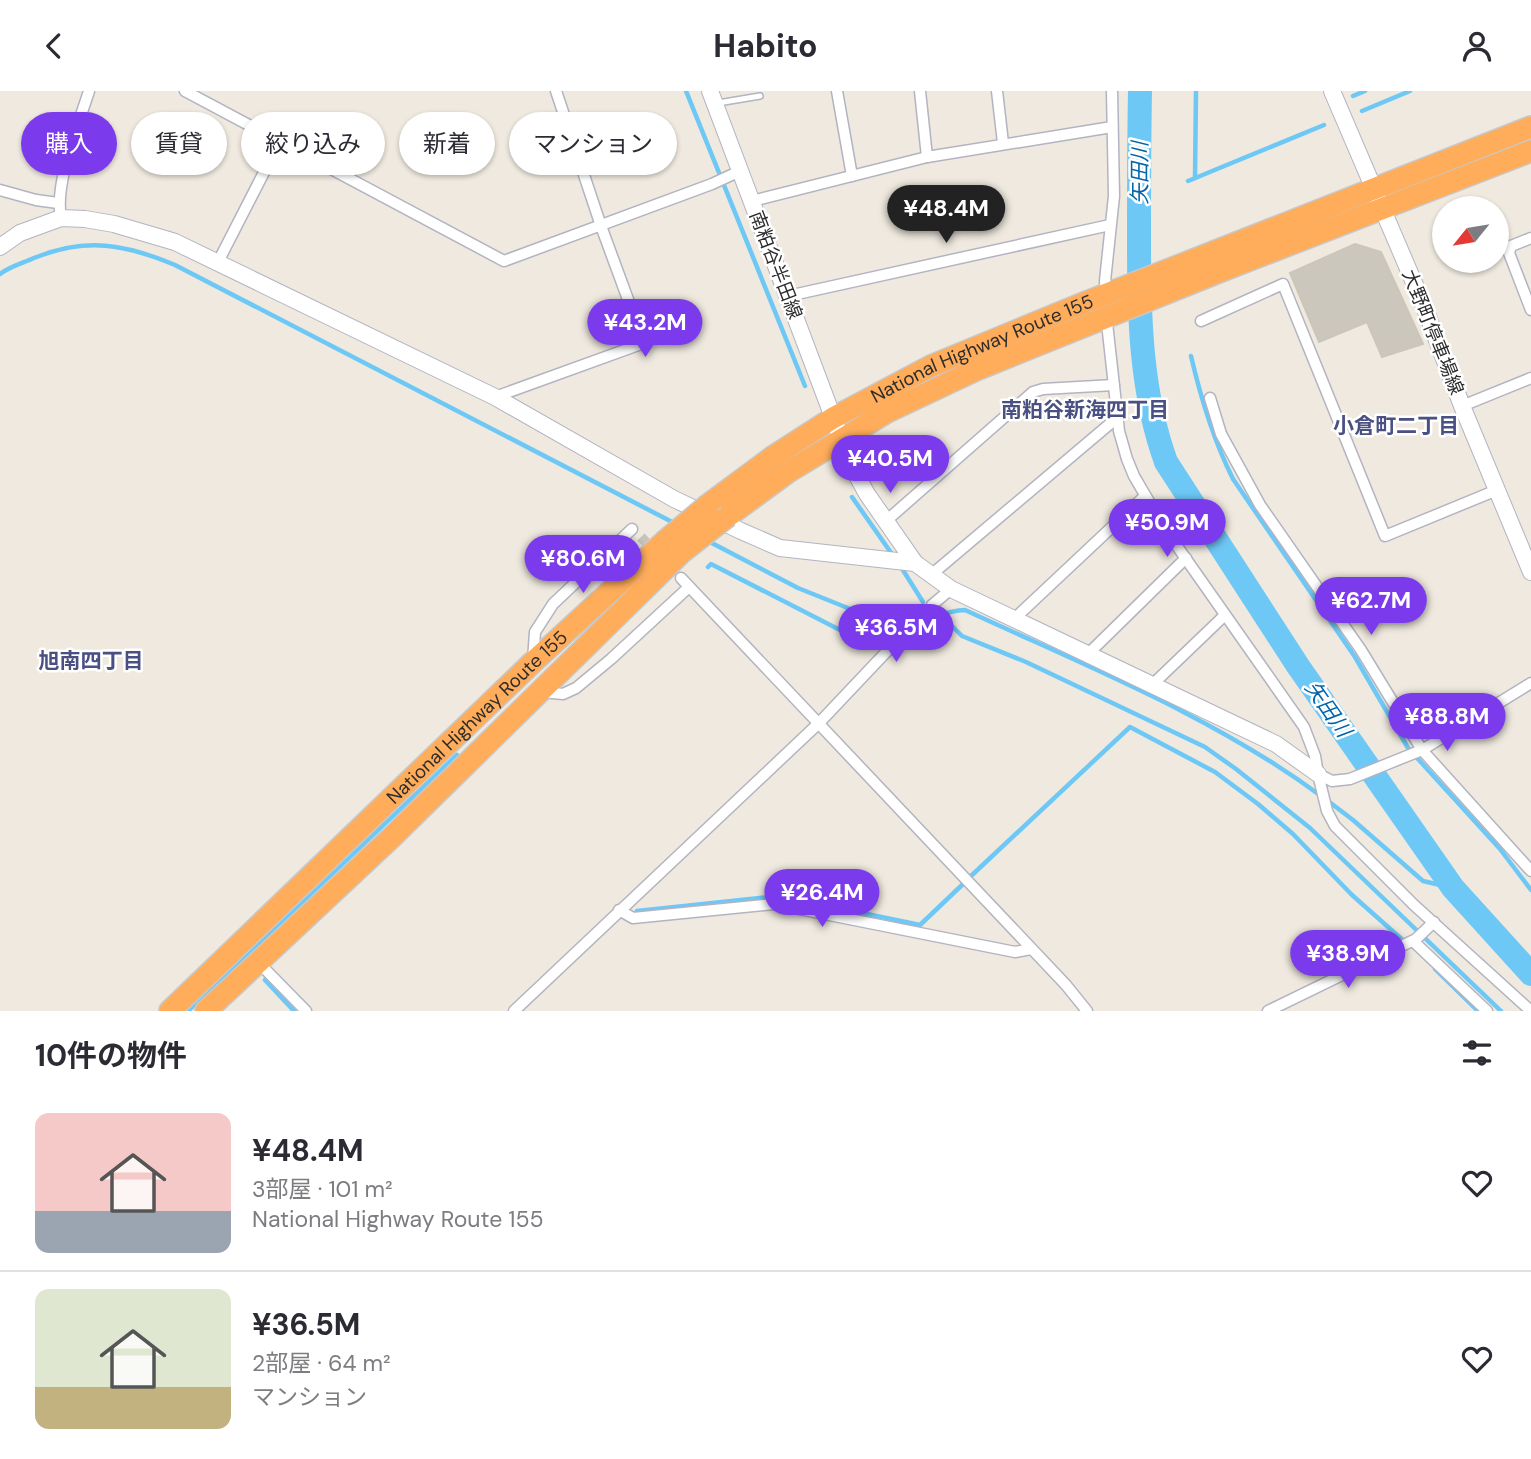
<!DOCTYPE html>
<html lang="ja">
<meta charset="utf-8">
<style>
:root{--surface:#fff;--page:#f7f7f7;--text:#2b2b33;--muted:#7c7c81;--line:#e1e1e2;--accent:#7c3aed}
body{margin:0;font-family:"DM Sans","Noto Sans JP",sans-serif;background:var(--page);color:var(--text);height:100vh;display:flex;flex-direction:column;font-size:26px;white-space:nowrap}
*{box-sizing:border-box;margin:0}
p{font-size:23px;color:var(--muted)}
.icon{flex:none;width:38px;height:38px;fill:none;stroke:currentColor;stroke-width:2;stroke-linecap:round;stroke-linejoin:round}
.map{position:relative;height:920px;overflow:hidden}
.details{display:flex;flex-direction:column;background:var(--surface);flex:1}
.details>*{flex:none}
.top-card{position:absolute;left:21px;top:21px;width:700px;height:63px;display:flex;gap:14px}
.needle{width:46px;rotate:240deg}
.controls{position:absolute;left:1432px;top:105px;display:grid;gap:14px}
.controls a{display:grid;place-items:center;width:77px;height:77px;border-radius:50%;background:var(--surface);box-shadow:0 2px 5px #0004;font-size:35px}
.price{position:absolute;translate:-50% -60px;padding:0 16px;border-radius:24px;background:var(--accent);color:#fff;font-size:23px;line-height:46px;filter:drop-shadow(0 2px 4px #0008)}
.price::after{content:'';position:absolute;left:50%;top:42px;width:21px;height:16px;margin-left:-10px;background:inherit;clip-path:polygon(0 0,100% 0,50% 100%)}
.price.selected{background:#222;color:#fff}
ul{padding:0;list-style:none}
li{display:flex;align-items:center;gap:21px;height:175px;padding:0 35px}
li+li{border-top:2px solid var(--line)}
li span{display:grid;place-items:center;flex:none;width:196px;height:140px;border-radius:14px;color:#555}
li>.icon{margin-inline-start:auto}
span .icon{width:84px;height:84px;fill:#fffc;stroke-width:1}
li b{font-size:30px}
h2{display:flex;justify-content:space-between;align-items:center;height:84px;padding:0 35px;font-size:30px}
.chip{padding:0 24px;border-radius:32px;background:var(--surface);box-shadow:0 2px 5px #0004;font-size:24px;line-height:63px}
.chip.selected{background:var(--accent);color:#fff}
header{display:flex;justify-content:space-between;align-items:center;height:91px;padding:0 35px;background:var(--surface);font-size:32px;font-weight:700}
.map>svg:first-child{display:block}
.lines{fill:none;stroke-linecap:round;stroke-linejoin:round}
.stream{stroke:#6dc8f6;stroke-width:4.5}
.river{stroke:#6dc8f6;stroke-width:24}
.building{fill:#cbc7bd;stroke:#cbc6b8;stroke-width:2}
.street-tunnel{stroke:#c8c3bb;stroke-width:10;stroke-dasharray:10 5;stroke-linecap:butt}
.lane-casing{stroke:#b3b4c1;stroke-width:8}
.street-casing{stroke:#b3b4c1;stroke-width:13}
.secondary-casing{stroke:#b3b4c1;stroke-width:18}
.highway-casing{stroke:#c8c8c8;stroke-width:24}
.lane{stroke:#fff;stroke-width:5}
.street{stroke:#fff;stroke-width:10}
.secondary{stroke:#fff;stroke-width:16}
.highway{stroke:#ffad5a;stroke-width:21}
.highway-bridge-casing{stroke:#c8c8c8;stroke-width:24;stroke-linecap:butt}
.highway-bridge{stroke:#ffad5a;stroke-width:21}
.labels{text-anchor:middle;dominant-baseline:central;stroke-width:5;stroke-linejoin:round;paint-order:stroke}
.street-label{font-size:19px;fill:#2d2d2d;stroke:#fff}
.water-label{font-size:21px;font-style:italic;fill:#0565a9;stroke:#fff}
.neighbourhood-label{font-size:21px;font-weight:bold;fill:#4a5082;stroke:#fff}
</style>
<header><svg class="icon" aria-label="back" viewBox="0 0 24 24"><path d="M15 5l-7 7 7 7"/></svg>Habito<svg class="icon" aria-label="person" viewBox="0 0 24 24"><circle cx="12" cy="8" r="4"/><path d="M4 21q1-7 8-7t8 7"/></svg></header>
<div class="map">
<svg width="1531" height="920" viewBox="0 0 1531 920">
<rect width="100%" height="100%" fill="#efe9df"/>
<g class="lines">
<g class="stream">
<path d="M686,0L805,295"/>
<path d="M1353,5L1365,0"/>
<path d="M1362,20L1410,0"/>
<path d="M1195,87L1196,0"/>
<path d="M1188,90L1324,34"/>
<path d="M0,183C10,175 23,172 34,167C86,146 125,153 175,174L676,433"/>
<path d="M1191,265C1201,308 1213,348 1233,388L1355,566L1408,657L1500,758L1531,799"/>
<path d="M852,406L894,466"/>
<path d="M708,450L798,497L890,534C915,539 939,519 965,519C1086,575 1213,625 1321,705"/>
<path d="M708,476L711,473L840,539"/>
<path d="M901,476L923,511"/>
<path d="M952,535L962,545L1026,571L1205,656L1236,678L1310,737L1501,920"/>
<path d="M1328,710L1353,729L1423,790L1453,797"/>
<path d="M971,785L1130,636L1215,681L1258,713L1293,743L1352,804L1405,851"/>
<path d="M637,820L770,806L795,808L920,834L962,794"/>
<path d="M1435,878L1478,920"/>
<path d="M265,889L294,920"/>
<path d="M188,920L457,664"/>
</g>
<path class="river" d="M1140,0C1139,52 1139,103 1139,155C1139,227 1141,302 1166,371L1298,575L1453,797L1531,883"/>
</g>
<path class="building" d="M1355,153L1381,161L1423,253L1382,266L1367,231L1319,251L1290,182Z"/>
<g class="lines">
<path class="street-tunnel" d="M641,446L656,462"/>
<g class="lane-casing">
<path id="lane" d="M718,12L760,5"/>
</g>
<g class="street-casing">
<g id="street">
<path d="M185,0L504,170L712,93L740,80"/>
<path d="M837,0L852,85"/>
<path d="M920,0L927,66"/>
<path d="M997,0L1003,52"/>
<path d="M0,99L36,109L58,112"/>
<path d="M752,110L927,66L1112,36"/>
<path d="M61,127C54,93 78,35 89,0"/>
<path d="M1531,147L1511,155L1509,162L1531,219"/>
<path d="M218,171L279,52"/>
<path d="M788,205L1110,134"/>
<path d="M1106,207L1105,190L1114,105L1112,0"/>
<path d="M1106,223L1119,340L1127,368L1134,385L1165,438L1304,636L1315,665L1318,683"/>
<path d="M1201,230L1283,193L1385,445L1497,399"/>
<path d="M495,306L644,252L601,135L556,0"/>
<path d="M1210,307L1221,343L1260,414L1361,559L1422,659L1531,780"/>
<path d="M1462,315L1531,287"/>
<path d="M886,430L1033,301L1043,298L1114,294"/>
<path d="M931,484L1118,326"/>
<path d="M681,487L1066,894L1087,920"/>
<path d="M1014,528L1145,405"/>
<path d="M1088,563L1186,467"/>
<path d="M533,569L535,541L553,513L632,438"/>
<path d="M1531,592L1422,659L1350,688L1332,690L1318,683L1327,720L1335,735L1414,814L1531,920"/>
<path d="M1152,594L1225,524"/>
<path d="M542,601L563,603L576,597L611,568L689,496"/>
<path d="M619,819L633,827L774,813L1015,861L1031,858"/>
<path d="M1413,850L1487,920"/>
<path d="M258,871L306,920"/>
<path d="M514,920L819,632L889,558L923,543L932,514L951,498"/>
<path d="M1268,920L1416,848L1434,831"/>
</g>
</g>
<g class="secondary-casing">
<g id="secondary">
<path d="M710,0L851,374L867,403L915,472"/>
<path d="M1332,0L1424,215L1462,315L1531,481"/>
<path d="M0,156L20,142L61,127L85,128L114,133L175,151L495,306L674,408L741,440L780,457L915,472L951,498L1276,653L1318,683"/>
</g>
</g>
<g class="highway-casing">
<g id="highway">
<path id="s1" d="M708,414L774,365L833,327L931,275L1079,214L1531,36"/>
<path d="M728,425L788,381L887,321L978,278L1221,180L1531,60"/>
<path id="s2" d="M170,920L532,572L664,451"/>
<path d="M206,920L393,745L682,461"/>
</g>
</g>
<use href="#lane" class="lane"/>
<use href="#street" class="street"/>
<use href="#secondary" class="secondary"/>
<use href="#highway" class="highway"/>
<g class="highway-bridge-casing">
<g id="highway-bridge">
<path d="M664,451L708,414"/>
<path d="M682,461L728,425"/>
</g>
</g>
<use href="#highway-bridge" class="highway-bridge"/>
</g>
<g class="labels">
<g class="street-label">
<text transform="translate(776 174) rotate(69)">南粕谷半田線</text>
<text transform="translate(1433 241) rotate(68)">大野町停車場線</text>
<text stroke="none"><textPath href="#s1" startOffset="317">National Highway Route 155</textPath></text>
<text stroke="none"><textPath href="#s2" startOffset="425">National Highway Route 155</textPath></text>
</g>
<g class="water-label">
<text transform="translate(1140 82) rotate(-90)">矢田川</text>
<text transform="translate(1328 618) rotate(55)">矢田川</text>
</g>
<g class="neighbourhood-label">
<text x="1085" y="319">南粕谷新海四丁目</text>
<text x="1396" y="335">小倉町二丁目</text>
<text x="91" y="570">旭南四丁目</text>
</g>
</g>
</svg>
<div class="controls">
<a><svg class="needle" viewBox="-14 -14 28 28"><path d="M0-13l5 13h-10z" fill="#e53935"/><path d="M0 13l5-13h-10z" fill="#7c7c81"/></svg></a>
</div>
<b class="price selected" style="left:946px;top:154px">¥48.4M</b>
<b class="price" style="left:645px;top:268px">¥43.2M</b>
<b class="price" style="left:890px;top:404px">¥40.5M</b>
<b class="price" style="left:1167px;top:468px">¥50.9M</b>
<b class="price" style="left:583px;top:504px">¥80.6M</b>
<b class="price" style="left:1371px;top:546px">¥62.7M</b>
<b class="price" style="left:896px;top:573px">¥36.5M</b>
<b class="price" style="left:1447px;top:662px">¥88.8M</b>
<b class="price" style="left:822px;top:838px">¥26.4M</b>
<b class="price" style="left:1348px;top:899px">¥38.9M</b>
<div class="top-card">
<a class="chip selected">購入</a>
<a class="chip">賃貸</a>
<a class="chip">絞り込み</a>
<a class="chip">新着</a>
<a class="chip">マンション</a>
</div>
</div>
<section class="details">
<h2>10件の物件<svg class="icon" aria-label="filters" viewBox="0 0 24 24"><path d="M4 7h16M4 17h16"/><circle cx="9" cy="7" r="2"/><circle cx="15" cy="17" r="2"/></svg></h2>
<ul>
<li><span style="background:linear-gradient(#f6c9c9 70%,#9aa5b1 0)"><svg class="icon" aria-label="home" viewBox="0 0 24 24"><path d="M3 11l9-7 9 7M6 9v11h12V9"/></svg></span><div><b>¥48.4M</b><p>3部屋 · 101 m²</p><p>National Highway Route 155</p></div><svg class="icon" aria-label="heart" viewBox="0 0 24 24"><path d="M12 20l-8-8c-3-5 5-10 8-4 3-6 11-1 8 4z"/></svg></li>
<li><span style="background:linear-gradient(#dfe7d0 70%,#c2b280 0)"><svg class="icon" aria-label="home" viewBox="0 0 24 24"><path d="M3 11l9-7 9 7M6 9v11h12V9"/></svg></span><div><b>¥36.5M</b><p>2部屋 · 64 m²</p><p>マンション</p></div><svg class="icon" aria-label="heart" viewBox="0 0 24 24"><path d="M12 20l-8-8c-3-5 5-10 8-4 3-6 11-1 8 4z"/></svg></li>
</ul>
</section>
